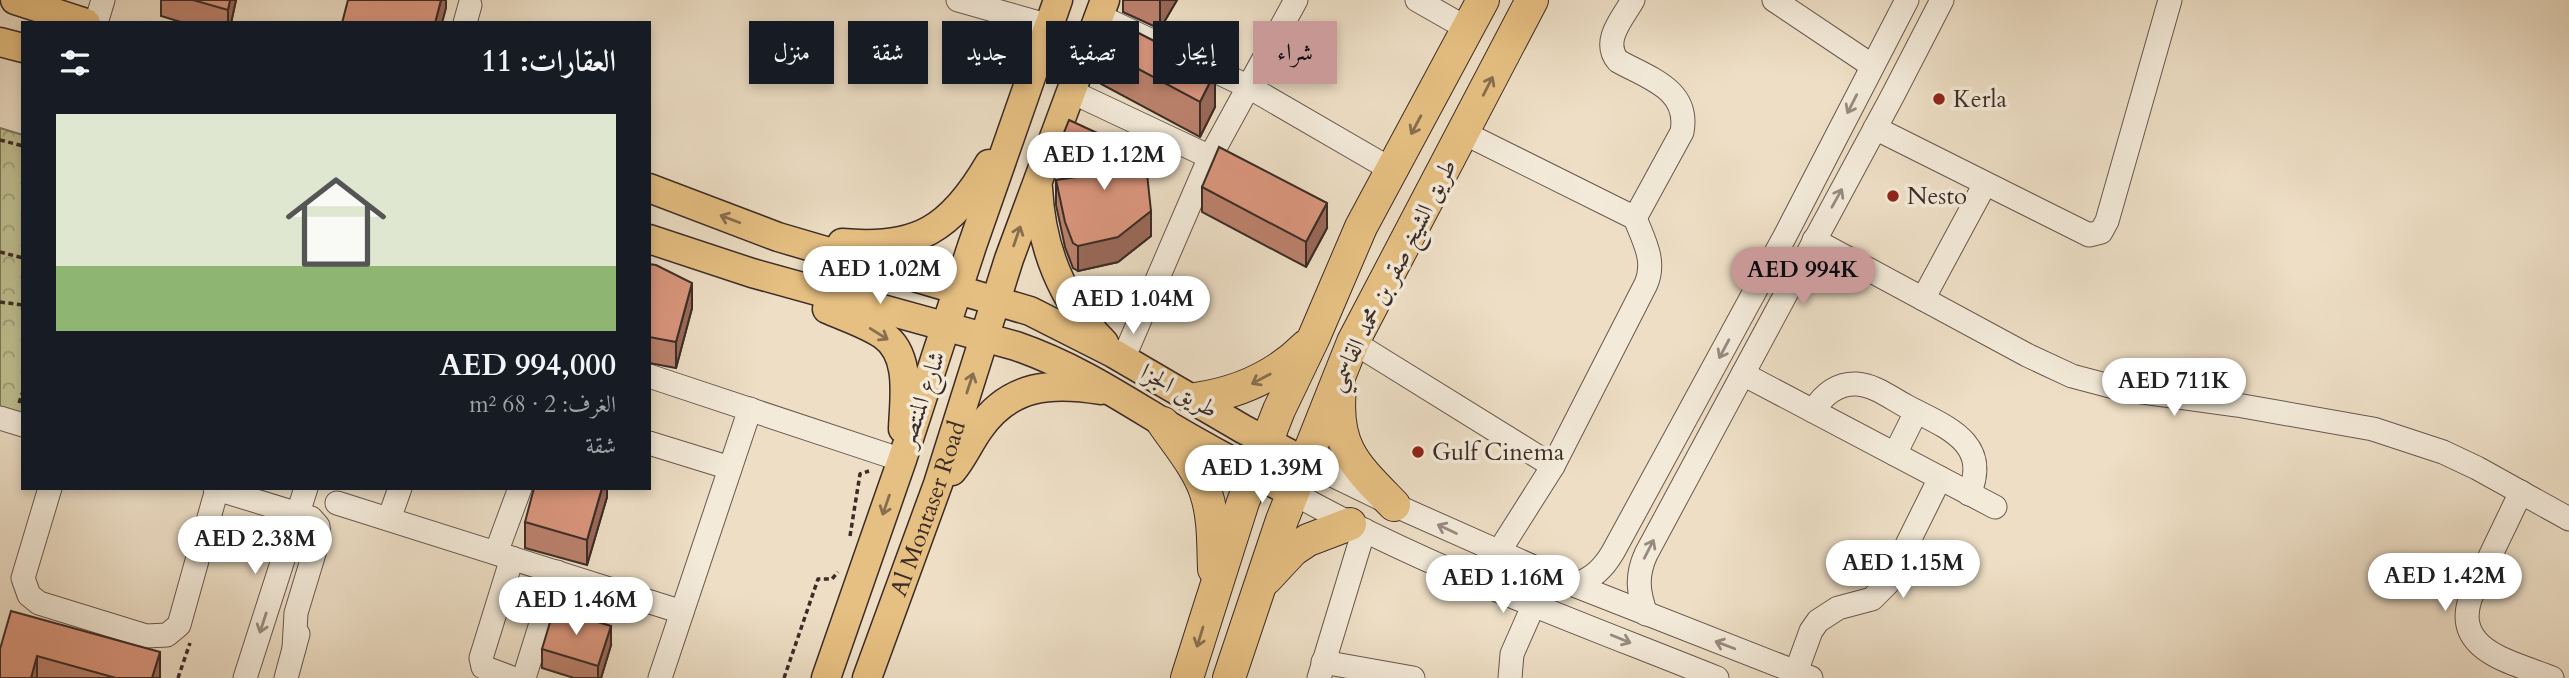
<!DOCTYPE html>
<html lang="ar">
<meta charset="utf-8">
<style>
:root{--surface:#171b24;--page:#20242c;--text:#f1f3f6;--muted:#9ea1a6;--accent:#c59692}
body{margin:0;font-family:Cardo,Amiri,serif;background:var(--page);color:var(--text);direction:rtl;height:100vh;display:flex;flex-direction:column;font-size:26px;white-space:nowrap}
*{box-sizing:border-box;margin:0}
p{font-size:23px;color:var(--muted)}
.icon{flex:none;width:38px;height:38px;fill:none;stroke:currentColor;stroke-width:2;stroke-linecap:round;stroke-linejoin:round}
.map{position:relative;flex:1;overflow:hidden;direction:ltr}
.sheet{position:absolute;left:21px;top:21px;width:630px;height:469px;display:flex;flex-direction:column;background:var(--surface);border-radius:0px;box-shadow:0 4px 10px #0003;direction:rtl}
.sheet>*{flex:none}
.guide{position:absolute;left:672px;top:21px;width:665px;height:63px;direction:rtl;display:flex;gap:14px}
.price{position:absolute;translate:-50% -60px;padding:0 16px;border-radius:24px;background:#fff;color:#222;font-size:23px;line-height:46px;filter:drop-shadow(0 2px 4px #0008)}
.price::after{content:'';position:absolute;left:50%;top:42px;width:21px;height:16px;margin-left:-10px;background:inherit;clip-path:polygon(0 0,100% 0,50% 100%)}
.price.active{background:var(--accent);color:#111}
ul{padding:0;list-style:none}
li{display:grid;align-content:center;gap:14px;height:371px;padding:0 35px}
li span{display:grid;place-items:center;height:217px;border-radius:0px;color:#555}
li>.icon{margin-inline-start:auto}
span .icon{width:126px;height:126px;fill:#fffc;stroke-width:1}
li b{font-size:30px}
h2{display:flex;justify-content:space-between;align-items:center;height:84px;padding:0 35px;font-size:30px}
.chip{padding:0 24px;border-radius:0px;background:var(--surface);box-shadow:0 4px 10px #0003;font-size:24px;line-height:63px}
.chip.active{background:var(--accent);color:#111}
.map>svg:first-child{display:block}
.park{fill:url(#park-crowns);stroke:#7d765c;stroke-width:2}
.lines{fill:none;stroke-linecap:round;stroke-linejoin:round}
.minor-casing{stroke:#68584e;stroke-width:25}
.major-casing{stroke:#3b2c27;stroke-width:31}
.highway-casing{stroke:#3b2c27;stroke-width:34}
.path{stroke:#3b2c27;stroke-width:3.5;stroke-dasharray:5 3.5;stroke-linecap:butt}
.minor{stroke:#f3ead9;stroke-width:23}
.major{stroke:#e6bf82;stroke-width:28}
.highway{stroke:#e6bf82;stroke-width:32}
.wall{fill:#bb816c;stroke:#3b2c27;stroke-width:2}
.shaded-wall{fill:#996958;stroke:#3b2c27;stroke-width:2}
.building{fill:#da967d;stroke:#3b2c27;stroke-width:2}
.oneway{stroke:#886e50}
.oneway2{stroke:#978b80}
.poi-dot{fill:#8f2418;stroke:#f3ead9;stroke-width:2.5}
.labels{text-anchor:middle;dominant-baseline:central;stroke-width:7;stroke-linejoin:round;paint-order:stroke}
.poi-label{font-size:24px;fill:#3b2c27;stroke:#f3ead9;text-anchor:start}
.street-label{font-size:24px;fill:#3b2c27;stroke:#f3ead9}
</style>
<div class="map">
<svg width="2569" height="678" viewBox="0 0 2569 678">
<defs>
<pattern id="park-crowns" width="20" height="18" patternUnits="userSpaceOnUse" patternTransform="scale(1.75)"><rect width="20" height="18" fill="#bfbf90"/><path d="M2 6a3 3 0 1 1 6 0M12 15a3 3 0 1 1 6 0" fill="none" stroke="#9c9b76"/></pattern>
</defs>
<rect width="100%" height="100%" fill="#eddec5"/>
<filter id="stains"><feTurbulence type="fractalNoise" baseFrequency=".00286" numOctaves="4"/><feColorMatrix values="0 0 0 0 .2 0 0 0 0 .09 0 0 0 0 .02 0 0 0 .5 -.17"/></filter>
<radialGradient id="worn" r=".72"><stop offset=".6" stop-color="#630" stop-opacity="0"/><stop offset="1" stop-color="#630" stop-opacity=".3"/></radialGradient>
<path class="park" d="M0,128L23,135V419L0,412Z"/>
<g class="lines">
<g class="minor-casing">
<g id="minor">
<path d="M958,0L1050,26"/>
<path d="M1417,0L1468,29"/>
<path d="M1633,0C1623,18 1601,41 1618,61C1648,78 1690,89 1682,132L1635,218"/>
<path d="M1774,0L1871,65"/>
<path d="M1099,16L1249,87L1392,170"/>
<path d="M96,23L103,0"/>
<path d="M465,23L470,5"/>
<path d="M1070,91L1210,157"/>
<path d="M1875,128L2089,235L2101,232L2107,221L2170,0"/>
<path d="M1464,133L1635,218C1644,241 1656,261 1646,284L1553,466L1498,553"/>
<path d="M1814,240L2027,355L2072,376L2121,389L2237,405L2373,429L2443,452L2477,468L2569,519"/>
<path d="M1923,299L1985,184"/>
<path d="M1353,342L1553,466"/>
<path d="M1123,359L1210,157L1296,0"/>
<path d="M1743,374L1995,507"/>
<path d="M649,376L902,460"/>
<path d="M1813,411C1823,395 1837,383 1857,384C1874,385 1891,398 1906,406C1943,426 1992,441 1969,494"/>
<path d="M0,418L23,425"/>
<path d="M649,443L730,468"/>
<path d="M1895,454L1916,412"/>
<path d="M1305,462L1394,505L1574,585L1811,678"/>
<path d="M50,488L23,578L29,595L39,603L146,636L167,635L179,625L217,489L215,488"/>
<path d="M217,489L311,518L318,526L319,537L296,613L294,648"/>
<path d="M2521,492L2472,594C2449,651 2513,662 2552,678"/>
<path d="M1293,493C1427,568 1575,621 1717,678"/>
<path d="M337,503L682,612"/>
<path d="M389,519L400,488"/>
<path d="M496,553L520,488"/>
<path d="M512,558L481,658L483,667L512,678"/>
<path d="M1574,585C1592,579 1603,569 1613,552L1785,236L1907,0"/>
<path d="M1646,614C1638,592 1636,576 1646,554L1893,95L1942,0"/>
<path d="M1323,662L1413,678"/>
<path d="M1796,672L1811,631L1818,621L1838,608L1872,599L1888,583L1940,478"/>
<path d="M245,678L306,488"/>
<path d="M286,678L298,634"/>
<path d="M524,678L557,572"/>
<path d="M660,678L750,409"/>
<path d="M1319,678L1364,530"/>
<path d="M1510,678L1512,654L1534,604"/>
</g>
</g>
<g class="major-casing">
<g id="major">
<path d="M15,0L86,23"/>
<path d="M0,42L23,48"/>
<path d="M649,188L778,237L1030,311L1113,353L1243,429L1305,462"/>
<path d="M1038,188C1041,247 1062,301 1104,343"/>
<path d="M649,239L752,273L1016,346C1073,366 1113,392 1164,423C1206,448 1249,471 1293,493"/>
<path d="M842,243C917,250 951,229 989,164"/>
<path d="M827,309C845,317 867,324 883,335C912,355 904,399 903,429"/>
<path d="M952,471C963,458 969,443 979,429C1010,384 1052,382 1101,390"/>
<path d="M826,678L902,460L972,246L1058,0"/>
<path id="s1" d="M867,678L938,484L1009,259L1105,0"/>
</g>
</g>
<g class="highway-casing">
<g id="highway">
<path d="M1340,389C1334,448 1356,466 1394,505"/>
<path d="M1195,399C1238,393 1275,377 1306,346"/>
<path d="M1163,423C1178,445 1198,468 1206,493C1214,517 1213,544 1214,569"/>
<path d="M1266,579L1293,550L1308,540L1350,524"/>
<path d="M1187,678L1243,502L1279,410L1314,337L1361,227L1483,0"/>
<path d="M1229,678L1282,520L1353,342L1532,0"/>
</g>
</g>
<g class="path">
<path d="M0,140L23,146"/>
<path d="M0,252L23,258"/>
<path d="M0,302L23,305"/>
<path d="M19,403L23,391"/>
<path d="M850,536L860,474L869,471"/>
<path d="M178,678L190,643"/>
<path d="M784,678L818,579H832L838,572"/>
</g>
<use href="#minor" class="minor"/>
<use href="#major" class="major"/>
<use href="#highway" class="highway"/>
</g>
<g class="wall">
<path d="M161,0H236L231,23H184L161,16Z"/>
<path d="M1123,0H1177L1160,29L1123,12Z"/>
<path d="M1101,49L1215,107L1200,137L1101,84Z"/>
<path d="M1063,135L1145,155L1151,236L1118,262L1078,271L1073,268L1065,247L1056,205V180L1093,175L1063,160Z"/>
<path d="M1202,187L1327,228L1306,267L1202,212Z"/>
<path d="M649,264L692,308L676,368L649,363Z"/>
<path d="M607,488V497L587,565L525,548V522Z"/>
<path d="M611,645L601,678H574L542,668V649Z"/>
<path d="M0,649L160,678H0Z"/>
</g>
<g class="shaded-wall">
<path d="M230,0H236L231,23H228V10Z"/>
<path d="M441,0H446V8L442,23H435Z"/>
<path d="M1160,0H1177L1160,29Z"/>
<path d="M1215,72V107L1200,137V102Z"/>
<path d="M1327,203V228L1306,267V242Z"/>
<path d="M1151,211V236L1118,262L1078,271V246Z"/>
<path d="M692,283V308L676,368V342Z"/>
<path d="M602,488H607V497L587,565V540Z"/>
<path d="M611,626V645L601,678H598V666Z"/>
<path d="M160,652V678H152Z"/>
<path d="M37,656V678H31Z"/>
</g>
<g class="building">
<path d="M193,0H230L228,10Z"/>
<path d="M348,0H441L435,23H342Z"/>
<path d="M1117,22L1215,72L1200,102L1101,49Z"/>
<path d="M1069,120L1145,155L1151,211L1118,237L1078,246L1073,243L1065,222L1056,180L1132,169L1063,135Z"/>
<path d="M1219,147L1327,203L1306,242L1202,187Z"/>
<path d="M649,264L656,265L692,283L676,342L649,337Z"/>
<path d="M534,488H602L587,540L525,522Z"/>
<path d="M554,609L611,626L598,666L542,649Z"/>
<path d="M11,611L160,652L152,678H116L37,656L31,678H0V649Z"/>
</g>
<defs><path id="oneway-shaft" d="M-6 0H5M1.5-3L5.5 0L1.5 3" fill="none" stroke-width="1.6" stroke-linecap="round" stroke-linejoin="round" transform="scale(1.75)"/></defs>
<g class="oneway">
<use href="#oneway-shaft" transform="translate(1488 86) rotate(-63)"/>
<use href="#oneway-shaft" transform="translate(1416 125) rotate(118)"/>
<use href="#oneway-shaft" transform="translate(730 219) rotate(-159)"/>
<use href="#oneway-shaft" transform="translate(1017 236) rotate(-71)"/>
<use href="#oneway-shaft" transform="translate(879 334) rotate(32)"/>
<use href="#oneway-shaft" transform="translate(1261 379) rotate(152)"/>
<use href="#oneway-shaft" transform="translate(970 383) rotate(-72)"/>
<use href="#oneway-shaft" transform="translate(886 505) rotate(109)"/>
<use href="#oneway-shaft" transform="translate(1200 637) rotate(107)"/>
</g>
<g class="oneway2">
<use href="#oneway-shaft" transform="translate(1852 104) rotate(117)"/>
<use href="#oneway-shaft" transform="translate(1837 198) rotate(-61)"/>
<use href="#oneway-shaft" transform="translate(1724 349) rotate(118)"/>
<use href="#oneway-shaft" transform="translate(1447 529) rotate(-155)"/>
<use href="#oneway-shaft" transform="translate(1649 549) rotate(-63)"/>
<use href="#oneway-shaft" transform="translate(263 623) rotate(108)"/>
<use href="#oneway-shaft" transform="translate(1621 639) rotate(22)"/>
<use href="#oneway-shaft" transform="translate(1725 645) rotate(-159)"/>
</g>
<g class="poi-dot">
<circle cx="1939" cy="99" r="7"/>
<circle cx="1893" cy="196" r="7"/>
<circle cx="1418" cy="452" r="7"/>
</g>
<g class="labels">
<g class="poi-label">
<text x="1953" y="99">Kerla</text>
<text x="1907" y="196">Nesto</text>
<text x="1432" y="452">Gulf Cinema</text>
</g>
<g class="street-label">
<text transform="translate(1392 275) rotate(-63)">طريق الشيخ صقر بن محمد القاسمي</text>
<text transform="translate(1179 391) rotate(30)">طريق الجزا</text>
<text transform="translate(922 399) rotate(-71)">شارع المنتصر</text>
<text stroke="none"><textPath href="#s1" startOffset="180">Al Montaser Road</textPath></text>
</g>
</g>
<rect width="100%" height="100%" filter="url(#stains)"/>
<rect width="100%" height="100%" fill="url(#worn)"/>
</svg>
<b class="price" style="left:1104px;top:192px">AED 1.12M</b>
<b class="price" style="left:880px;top:306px">AED 1.02M</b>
<b class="price active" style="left:1803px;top:307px">AED 994K</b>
<b class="price" style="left:1133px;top:336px">AED 1.04M</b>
<b class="price" style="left:2174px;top:418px">AED 711K</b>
<b class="price" style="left:1262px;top:505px">AED 1.39M</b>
<b class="price" style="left:255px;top:576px">AED 2.38M</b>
<b class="price" style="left:1903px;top:600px">AED 1.15M</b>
<b class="price" style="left:2445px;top:613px">AED 1.42M</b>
<b class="price" style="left:1503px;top:615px">AED 1.16M</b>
<b class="price" style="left:576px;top:637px">AED 1.46M</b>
<div class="guide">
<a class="chip active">شراء</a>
<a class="chip">إيجار</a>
<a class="chip">تصفية</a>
<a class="chip">جديد</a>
<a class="chip">شقة</a>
<a class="chip">منزل</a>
</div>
<section class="sheet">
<h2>العقارات: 11<svg class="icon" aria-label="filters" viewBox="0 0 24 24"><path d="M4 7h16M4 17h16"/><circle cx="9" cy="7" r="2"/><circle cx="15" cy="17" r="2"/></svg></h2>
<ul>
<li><span style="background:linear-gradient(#dfe7d0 70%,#8fb573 0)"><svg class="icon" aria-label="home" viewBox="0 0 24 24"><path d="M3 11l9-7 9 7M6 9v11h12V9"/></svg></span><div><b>AED 994,000</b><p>الغرف: 2 · 68 m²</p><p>شقة</p></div></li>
</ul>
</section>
</div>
